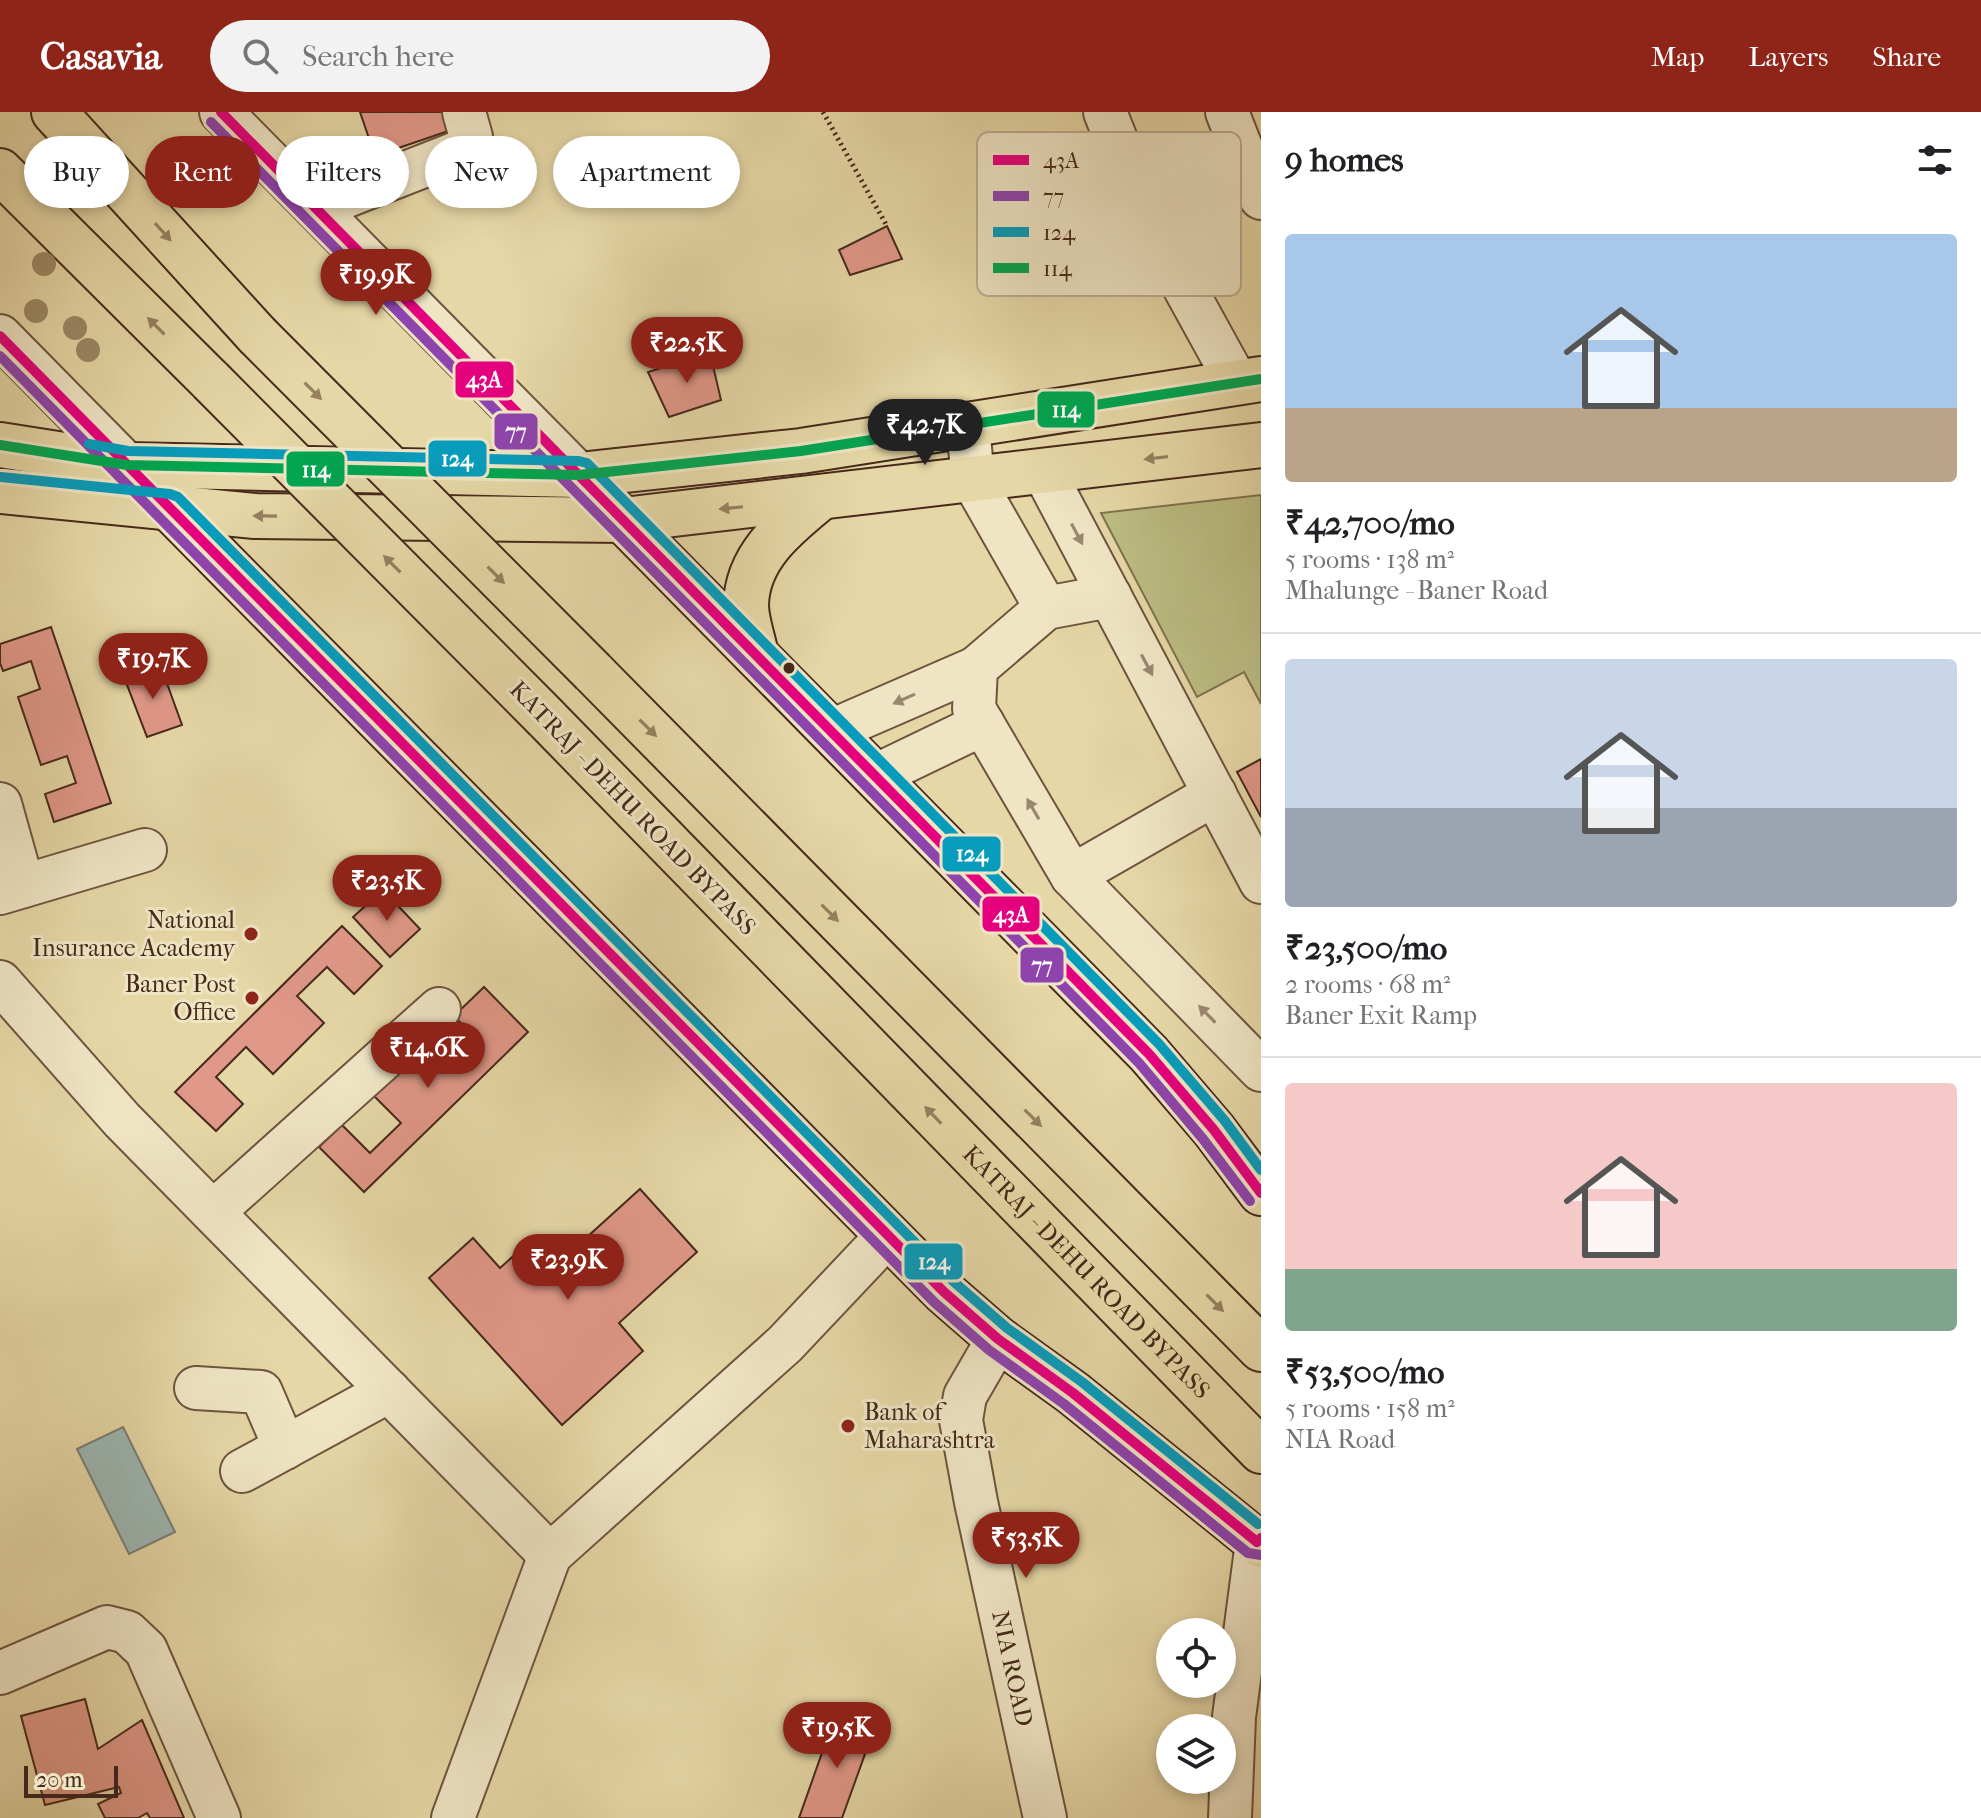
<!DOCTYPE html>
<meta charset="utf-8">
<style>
:root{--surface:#fff;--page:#f2f2f2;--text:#202124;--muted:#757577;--line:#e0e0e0;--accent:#8f2418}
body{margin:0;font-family:"IM FELL French Canon",serif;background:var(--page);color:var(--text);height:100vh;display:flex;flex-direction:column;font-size:30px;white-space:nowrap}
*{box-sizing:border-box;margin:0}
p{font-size:26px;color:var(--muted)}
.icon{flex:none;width:44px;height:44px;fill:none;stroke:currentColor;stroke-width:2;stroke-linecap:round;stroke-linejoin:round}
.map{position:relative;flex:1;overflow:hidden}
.details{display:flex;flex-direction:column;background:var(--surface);width:720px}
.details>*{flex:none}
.guide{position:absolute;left:24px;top:24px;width:760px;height:72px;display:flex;gap:16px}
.tools{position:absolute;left:1156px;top:1506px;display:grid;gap:16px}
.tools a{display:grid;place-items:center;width:80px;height:80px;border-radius:50%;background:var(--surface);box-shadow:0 4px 12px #0003;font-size:40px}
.scale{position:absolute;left:24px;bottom:20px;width:94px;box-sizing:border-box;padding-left:8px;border:4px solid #46291b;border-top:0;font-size:22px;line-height:28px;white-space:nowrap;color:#46291b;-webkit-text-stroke:6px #efe5c5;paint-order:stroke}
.price{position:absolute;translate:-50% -68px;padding:0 18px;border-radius:28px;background:var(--accent);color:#fff;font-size:26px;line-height:52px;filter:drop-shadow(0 2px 4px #0008)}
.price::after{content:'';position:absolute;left:50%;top:48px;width:24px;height:18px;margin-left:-12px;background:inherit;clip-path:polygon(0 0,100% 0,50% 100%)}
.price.active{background:#222;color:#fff}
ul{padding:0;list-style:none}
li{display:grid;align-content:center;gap:16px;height:424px;padding:0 24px}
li+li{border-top:2px solid var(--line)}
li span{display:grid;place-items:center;height:248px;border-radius:8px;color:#555}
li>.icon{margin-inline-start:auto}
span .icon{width:144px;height:144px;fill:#fffc;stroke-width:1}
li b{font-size:34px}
h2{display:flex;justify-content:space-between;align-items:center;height:96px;padding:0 24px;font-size:34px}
.chip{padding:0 28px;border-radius:36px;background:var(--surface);box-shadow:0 4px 12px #0003;font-size:28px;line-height:72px}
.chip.active{background:var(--accent);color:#fff}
header{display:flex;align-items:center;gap:48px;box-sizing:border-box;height:112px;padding:0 40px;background:var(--accent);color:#fff}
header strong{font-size:38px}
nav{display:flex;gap:44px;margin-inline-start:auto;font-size:28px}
.search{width:560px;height:72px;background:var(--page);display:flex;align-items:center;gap:20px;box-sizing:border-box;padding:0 28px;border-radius:44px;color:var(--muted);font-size:30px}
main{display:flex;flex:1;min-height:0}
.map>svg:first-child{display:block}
.green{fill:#bbbd83;stroke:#80734f;stroke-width:2}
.water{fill:#9cb7b3;stroke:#7a7e76;stroke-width:2}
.building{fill:#e09888;stroke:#46291b;stroke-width:2}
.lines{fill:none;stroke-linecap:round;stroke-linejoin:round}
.minor-casing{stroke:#6e543e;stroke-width:46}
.major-casing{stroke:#46291b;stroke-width:48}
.highway-casing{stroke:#46291b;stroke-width:48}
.path{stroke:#46291b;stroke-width:5;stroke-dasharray:2 4;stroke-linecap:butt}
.minor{stroke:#efe5c5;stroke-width:42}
.major{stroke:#e6d7a6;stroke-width:44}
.highway{stroke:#e6d7a6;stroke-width:44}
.highway-bridge-casing{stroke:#46291b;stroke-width:48;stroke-linecap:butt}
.highway-bridge{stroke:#e6d7a6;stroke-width:44}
.bus-1-casing{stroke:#efe5c5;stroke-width:16}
.bus-2-casing{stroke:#efe5c5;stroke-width:16}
.bus-3-casing{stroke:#efe5c5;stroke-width:16}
.bus-4-casing{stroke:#efe5c5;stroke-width:16}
.bus-1{stroke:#e5007d;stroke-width:10}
.bus-2{stroke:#8e44ad;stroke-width:10}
.bus-3{stroke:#079cbc;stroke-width:10}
.bus-4{stroke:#00a651;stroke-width:10}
.tree{fill:#9b8865}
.oneway{fill:#968060}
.oneway2{fill:#9a8770}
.bus-dot{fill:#46291b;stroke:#efe5c5;stroke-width:3}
.poi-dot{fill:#8f2418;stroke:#efe5c5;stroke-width:3}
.labels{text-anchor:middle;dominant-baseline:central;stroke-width:6;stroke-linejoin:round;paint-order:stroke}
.street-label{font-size:24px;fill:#46291b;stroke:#efe5c5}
.poi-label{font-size:24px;fill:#46291b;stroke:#efe5c5;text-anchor:end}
.key{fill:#efe5c5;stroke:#bcad92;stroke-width:2}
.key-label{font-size:22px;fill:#46291b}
.line-badge{stroke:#efe5c5;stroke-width:3}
.badge-label{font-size:22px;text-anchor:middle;font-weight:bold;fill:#fff}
</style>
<header>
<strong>Casavia</strong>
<div class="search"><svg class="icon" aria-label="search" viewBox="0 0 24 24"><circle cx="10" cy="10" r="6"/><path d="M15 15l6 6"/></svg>Search here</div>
<nav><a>Map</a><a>Layers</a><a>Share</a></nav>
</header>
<main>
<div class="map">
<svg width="1261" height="1706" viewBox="0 0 1261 1706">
<rect width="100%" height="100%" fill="#e6d7a6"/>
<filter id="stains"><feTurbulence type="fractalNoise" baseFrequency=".0025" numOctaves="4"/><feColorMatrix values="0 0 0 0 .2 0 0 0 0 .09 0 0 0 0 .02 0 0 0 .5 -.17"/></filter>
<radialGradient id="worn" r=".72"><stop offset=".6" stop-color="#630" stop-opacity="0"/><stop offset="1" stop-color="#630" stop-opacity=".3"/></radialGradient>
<path class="green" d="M1261,383V592L1244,560L1197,585L1101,401Z"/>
<path class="water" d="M123,1315L175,1420L129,1442L77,1337Z"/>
<g class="building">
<path d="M360,0H455L460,15L375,44Z"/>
<path d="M887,114L902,147L850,163L839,138Z"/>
<path d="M710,241L721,288L669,305L648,260Z"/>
<path d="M51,515L111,691L54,710L45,682L76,671L67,644L41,653L18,585L40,577L31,549L3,559L0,551V532Z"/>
<path d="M160,552L182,613L147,625L124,565Z"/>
<path d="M1261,647V705L1237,660Z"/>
<path d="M383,778L420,817L390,845L353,805Z"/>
<path d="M342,814L382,854L354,882L327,855L297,884L324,911L273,962L246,935L216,965L243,992L216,1019L175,980Z"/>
<path d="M484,875L528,920L364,1080L319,1035L342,1013L370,1041L401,1011L373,983L425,933L450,958L479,930L454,904Z"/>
<path d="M640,1077L697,1140L619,1211L643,1239L562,1313L429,1166L473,1126L500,1156L530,1129L554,1155Z"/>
<path d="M85,1587L98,1637L142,1608L184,1706H150L147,1701L138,1706H105L98,1692L121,1681L119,1675L45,1693L21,1604Z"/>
<path d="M835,1604L874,1617L842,1706H799Z"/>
</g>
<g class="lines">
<g class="minor-casing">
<g id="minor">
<path d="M221,0L579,363"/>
<path d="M1105,0L1150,113L1237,271"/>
<path d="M1227,0L1261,86"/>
<path d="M316,96L467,37L471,25L464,0"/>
<path d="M0,224L127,353"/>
<path d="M968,314L973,368L1046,496"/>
<path d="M1044,360L1261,770"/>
<path d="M1110,484L1046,496L976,556L974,597L1072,764L1261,958"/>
<path d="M831,619L976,556"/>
<path d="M875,664L983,612"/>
<path d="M0,692L23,774"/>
<path d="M1072,764L1215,682"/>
<path d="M0,781L145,738"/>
<path d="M0,870L122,1008L550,1443"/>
<path d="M213,1100L439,897"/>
<path id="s1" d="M998,1227L965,1284L961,1308L976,1390L1045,1706"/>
<path d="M196,1276L261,1280L285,1336"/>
<path d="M242,1359L389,1279"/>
<path d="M0,1561L107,1515L127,1520L146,1538L219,1706"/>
<path d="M453,1706L550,1443L785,1232L888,1123"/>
<path d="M1230,1706L1234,1605L1257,1430"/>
</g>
</g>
<g class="major-casing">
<g id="major">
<path d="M0,333L127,353L579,363L801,339L1261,267"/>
<path d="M127,353L944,1180L998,1227L1073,1281L1261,1433"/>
<path d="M0,379L255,404L623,408L1261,333"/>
<path d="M608,393L1149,942L1214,1018L1261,1081"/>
<path d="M756,543C753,527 746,509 746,493C747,444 786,414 820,386"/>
</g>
</g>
<g class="highway-casing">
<g id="highway">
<path d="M54,0L257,223"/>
<path d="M0,59L211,269"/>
<path d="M593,560L1261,1237"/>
<path id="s2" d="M546,606L1261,1339"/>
</g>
</g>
<path class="path" d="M823,0L887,114"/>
<use href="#minor" class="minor"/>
<use href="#major" class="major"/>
<use href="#highway" class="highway"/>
<g class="highway-bridge-casing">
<g id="highway-bridge">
<path d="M257,223L593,560"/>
<path d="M211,269L546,606"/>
</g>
</g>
<use href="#highway-bridge" class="highway-bridge"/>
<g class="bus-1-casing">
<g id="bus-1">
<path d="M221,0L1149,942L1214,1018L1261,1081"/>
<path d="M0,224L944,1180L998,1227L1073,1281L1257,1430L1261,1426"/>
</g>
</g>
<g class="bus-2-casing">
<g id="bus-2">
<path d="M211,10L1139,951L1203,1027L1250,1089"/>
<path d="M0,244L934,1190L989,1238L1064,1292L1248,1441L1261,1443"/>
</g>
</g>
<g class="bus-3-casing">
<g id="bus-3">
<path d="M89,332L128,339L579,349L587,351L1159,932L1225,1009L1261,1058"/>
<path d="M1,365L170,382L178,385L954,1170L1007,1216L1082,1270L1258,1412"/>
</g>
</g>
<g class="bus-4-casing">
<path id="bus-4" d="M0,333L127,353L579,363L801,339L1261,267"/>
</g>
<use href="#bus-1" class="bus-1"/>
<use href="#bus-2" class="bus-2"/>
<use href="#bus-3" class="bus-3"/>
<use href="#bus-4" class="bus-4"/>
</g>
<g class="tree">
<circle cx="44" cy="152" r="12"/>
<circle cx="36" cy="199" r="12"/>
<circle cx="75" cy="216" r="12"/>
<circle cx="88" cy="238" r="12"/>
</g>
<defs><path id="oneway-solid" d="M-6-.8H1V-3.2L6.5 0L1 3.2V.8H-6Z" transform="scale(2)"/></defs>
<g class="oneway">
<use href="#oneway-solid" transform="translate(163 120) rotate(48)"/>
<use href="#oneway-solid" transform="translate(156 214) rotate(-135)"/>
<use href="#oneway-solid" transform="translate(313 279) rotate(45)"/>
<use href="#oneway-solid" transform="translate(1156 346) rotate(173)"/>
<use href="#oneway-solid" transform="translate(731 396) rotate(174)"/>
<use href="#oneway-solid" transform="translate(265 404) rotate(-179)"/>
<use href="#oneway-solid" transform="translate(392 452) rotate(-135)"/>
<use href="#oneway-solid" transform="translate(496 463) rotate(45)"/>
<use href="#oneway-solid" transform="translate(648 616) rotate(45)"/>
<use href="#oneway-solid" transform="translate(830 801) rotate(45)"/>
<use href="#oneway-solid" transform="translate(933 1003) rotate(-134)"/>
<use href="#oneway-solid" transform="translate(1033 1006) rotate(45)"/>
<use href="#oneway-solid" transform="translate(1215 1191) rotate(45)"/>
</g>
<g class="oneway2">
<use href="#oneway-solid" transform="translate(1077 422) rotate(62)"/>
<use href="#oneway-solid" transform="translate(1147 553) rotate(62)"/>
<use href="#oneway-solid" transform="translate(904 587) rotate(156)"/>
<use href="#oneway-solid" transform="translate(1033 697) rotate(-120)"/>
<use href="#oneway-solid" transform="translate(1207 902) rotate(-134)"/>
</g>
<circle class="bus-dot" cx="789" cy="556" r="7"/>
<g class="poi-dot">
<circle cx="251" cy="822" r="8"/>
<circle cx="252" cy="886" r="8"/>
<circle cx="848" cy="1314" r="8"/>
</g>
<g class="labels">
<g class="street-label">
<text transform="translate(633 696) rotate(46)">KATRAJ - DEHU ROAD BYPASS</text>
<text stroke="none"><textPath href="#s2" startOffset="774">KATRAJ - DEHU ROAD BYPASS</textPath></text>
<text stroke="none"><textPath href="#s1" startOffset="344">NIA ROAD</textPath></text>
</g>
<g class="poi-label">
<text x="235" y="808">National<tspan x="235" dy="28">Insurance Academy</tspan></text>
<text x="236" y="872">Baner Post<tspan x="236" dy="28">Office</tspan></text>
<text x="864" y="1300" text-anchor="start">Bank of<tspan x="864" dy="28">Maharashtra</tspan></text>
</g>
</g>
<rect x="977" y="20" width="264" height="164" rx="12" class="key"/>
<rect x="993" y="43" width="36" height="10" fill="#e5007d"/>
<rect x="993" y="79" width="36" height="10" fill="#8e44ad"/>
<rect x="993" y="115" width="36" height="10" fill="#079cbc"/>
<rect x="993" y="151" width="36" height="10" fill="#00a651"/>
<g class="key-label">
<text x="1043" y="56">43A</text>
<text x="1043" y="92">77</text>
<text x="1043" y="128">124</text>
<text x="1043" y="164">114</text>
</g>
<g class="line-badge">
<rect x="454" y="248" width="61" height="39" rx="8" fill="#e5007d"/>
<rect x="1036" y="278" width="60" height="39" rx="8" fill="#00a651"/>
<rect x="493" y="300" width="46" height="39" rx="8" fill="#8e44ad"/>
<rect x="427" y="327" width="61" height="39" rx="8" fill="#079cbc"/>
<rect x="285" y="338" width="61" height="38" rx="8" fill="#00a651"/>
<rect x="941" y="723" width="61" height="38" rx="8" fill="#079cbc"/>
<rect x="981" y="783" width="60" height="38" rx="8" fill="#e5007d"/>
<rect x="1019" y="834" width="46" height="38" rx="8" fill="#8e44ad"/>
<rect x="903" y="1130" width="61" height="39" rx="8" fill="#079cbc"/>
</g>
<g class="badge-label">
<text x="484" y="275">43A</text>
<text x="1066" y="305">114</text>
<text x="516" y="327">77</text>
<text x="457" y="354">124</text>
<text x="316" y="365">114</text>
<text x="972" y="749">124</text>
<text x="1011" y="810">43A</text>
<text x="1042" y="861">77</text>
<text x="934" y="1157">124</text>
</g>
<rect width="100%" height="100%" filter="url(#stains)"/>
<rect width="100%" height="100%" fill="url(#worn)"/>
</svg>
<div class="tools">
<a><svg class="icon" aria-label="locate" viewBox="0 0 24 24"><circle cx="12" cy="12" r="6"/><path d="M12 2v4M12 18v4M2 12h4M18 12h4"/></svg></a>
<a><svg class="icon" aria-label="layers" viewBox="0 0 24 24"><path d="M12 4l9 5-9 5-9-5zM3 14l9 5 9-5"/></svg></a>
</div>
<div class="scale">20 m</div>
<b class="price" style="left:376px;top:205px">₹19.9K</b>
<b class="price" style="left:687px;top:273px">₹22.5K</b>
<b class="price active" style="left:925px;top:355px">₹42.7K</b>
<b class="price" style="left:153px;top:589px">₹19.7K</b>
<b class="price" style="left:387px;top:811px">₹23.5K</b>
<b class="price" style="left:428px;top:978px">₹14.6K</b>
<b class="price" style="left:568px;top:1190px">₹23.9K</b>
<b class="price" style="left:1026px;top:1468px">₹53.5K</b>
<b class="price" style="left:837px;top:1658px">₹19.5K</b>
<div class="guide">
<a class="chip">Buy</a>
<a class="chip active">Rent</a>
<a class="chip">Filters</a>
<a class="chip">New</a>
<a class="chip">Apartment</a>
</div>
</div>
<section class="details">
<h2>9 homes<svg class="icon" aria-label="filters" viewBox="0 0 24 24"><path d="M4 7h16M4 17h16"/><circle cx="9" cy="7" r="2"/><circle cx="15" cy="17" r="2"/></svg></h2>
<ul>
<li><span style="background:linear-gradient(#a9c7e8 70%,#b9a48a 0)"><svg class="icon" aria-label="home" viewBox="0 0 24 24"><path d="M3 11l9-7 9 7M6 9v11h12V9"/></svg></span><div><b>₹42,700/mo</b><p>5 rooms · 138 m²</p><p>Mhalunge - Baner Road</p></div></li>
<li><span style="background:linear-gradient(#c9d6e8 60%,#9aa5b1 0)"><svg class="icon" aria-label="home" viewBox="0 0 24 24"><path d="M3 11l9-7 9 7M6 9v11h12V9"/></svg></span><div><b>₹23,500/mo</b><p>2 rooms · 68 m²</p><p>Baner Exit Ramp</p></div></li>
<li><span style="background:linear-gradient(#f6c9c9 75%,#7fa58c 0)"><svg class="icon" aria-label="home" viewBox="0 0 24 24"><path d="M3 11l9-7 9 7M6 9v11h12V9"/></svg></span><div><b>₹53,500/mo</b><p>5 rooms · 158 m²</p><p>NIA Road</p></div></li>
</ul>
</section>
</main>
